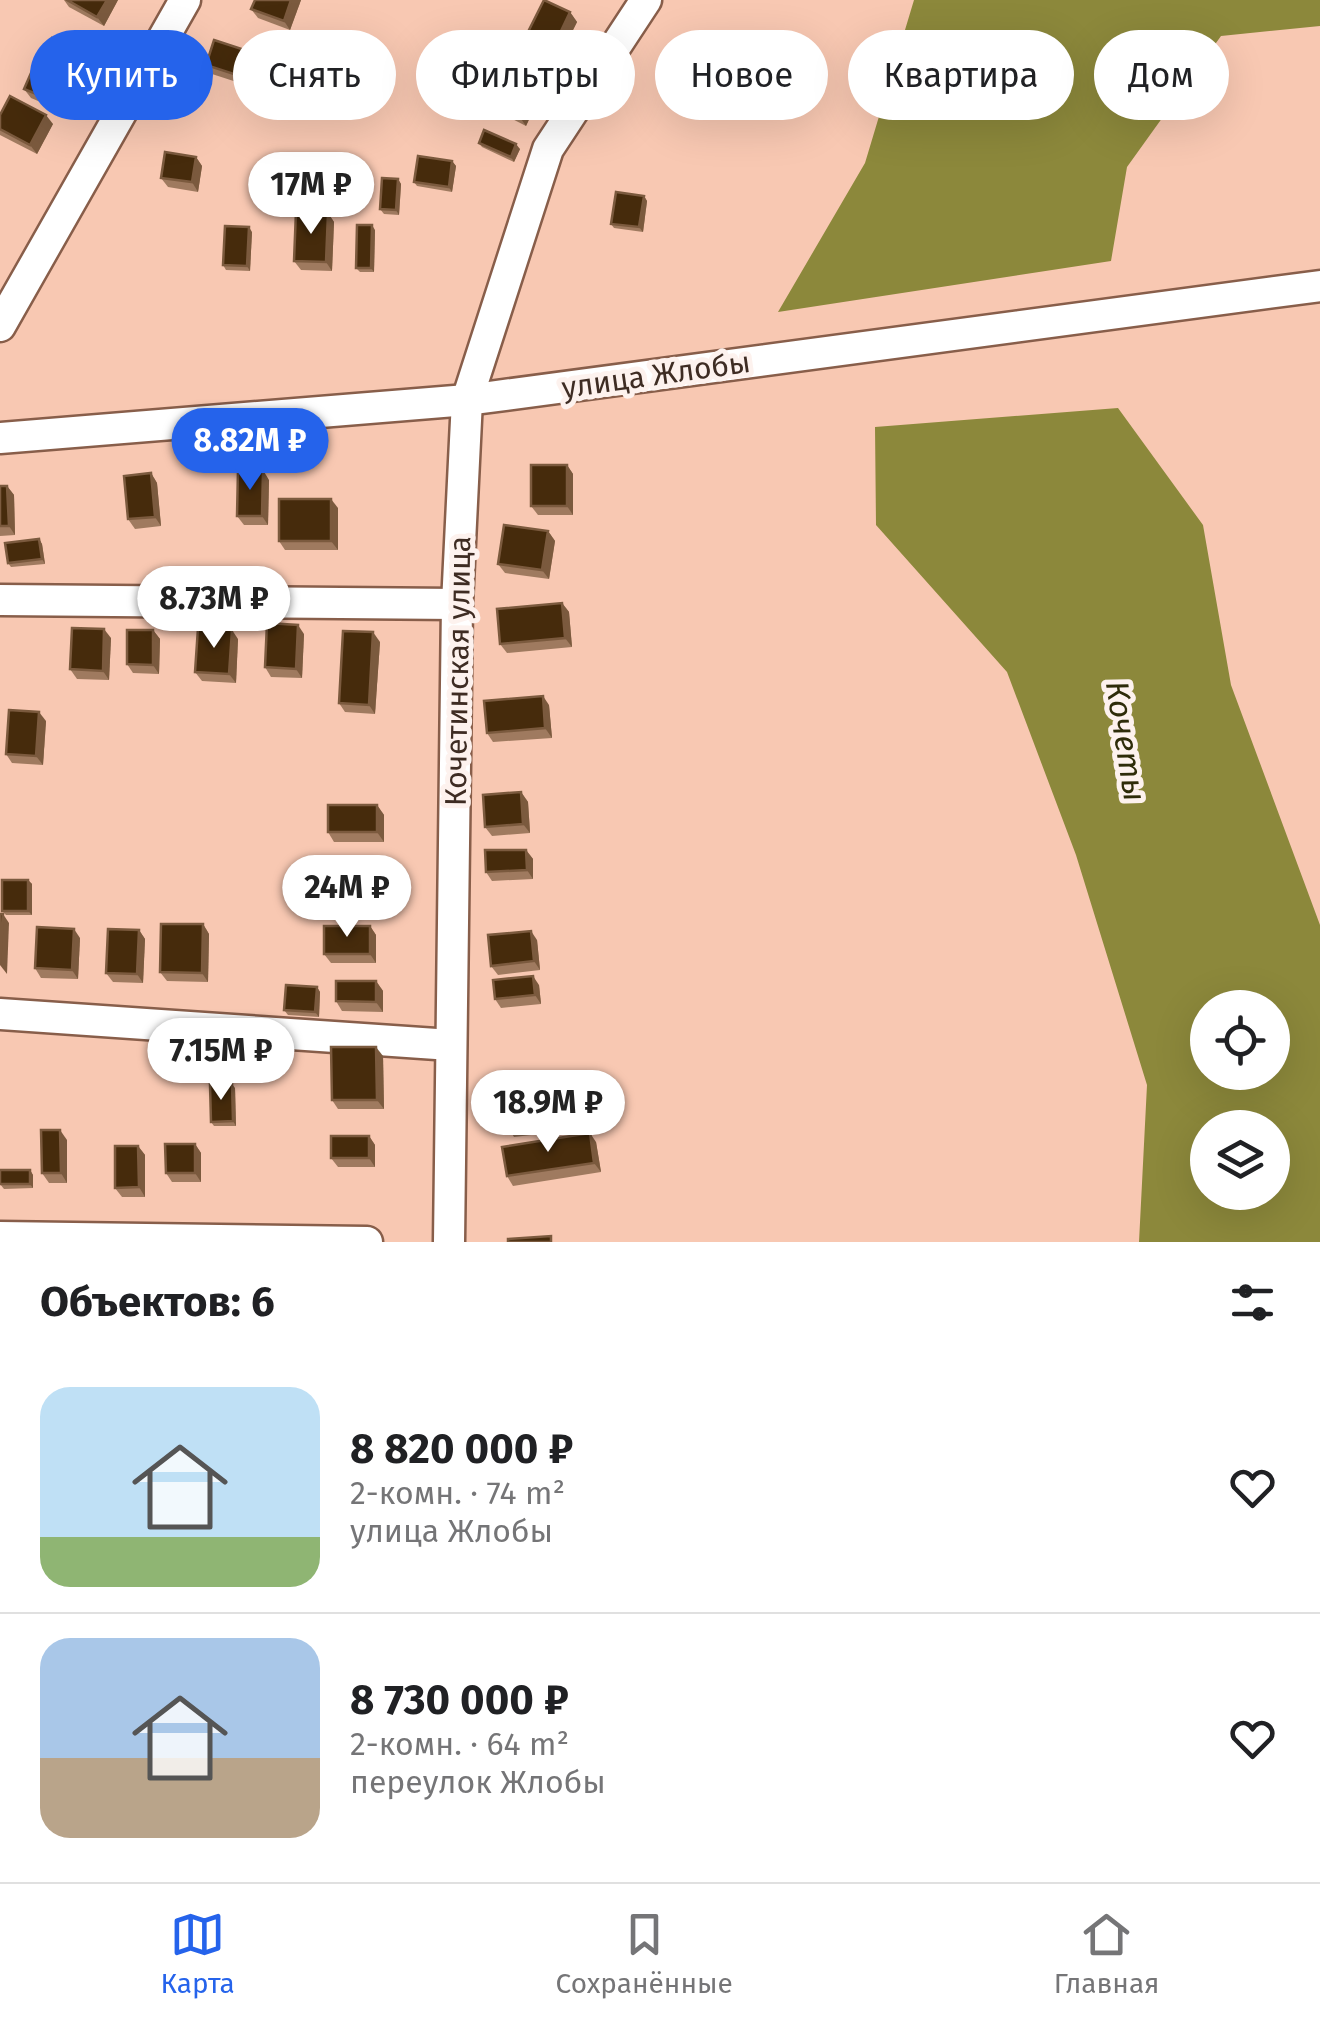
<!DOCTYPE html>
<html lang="ru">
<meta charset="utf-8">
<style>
:root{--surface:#fff;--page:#f2f2f2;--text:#202124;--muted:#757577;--line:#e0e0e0;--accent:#2563eb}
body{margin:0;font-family:"Fira Sans",sans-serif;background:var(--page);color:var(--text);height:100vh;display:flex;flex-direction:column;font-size:38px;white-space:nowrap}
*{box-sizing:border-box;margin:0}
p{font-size:32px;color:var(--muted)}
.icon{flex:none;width:55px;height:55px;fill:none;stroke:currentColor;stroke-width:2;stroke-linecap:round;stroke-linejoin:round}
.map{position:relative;height:1242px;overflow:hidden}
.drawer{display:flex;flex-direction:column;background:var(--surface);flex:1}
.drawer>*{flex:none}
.top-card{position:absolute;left:30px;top:30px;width:1260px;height:90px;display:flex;gap:20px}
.controls{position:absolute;left:1190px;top:990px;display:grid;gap:20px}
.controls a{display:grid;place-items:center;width:100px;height:100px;border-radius:50%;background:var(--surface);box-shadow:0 10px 40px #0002;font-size:50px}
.price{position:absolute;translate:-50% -85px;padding:0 22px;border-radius:35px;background:#fff;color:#222;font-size:32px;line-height:65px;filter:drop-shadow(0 2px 5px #0008)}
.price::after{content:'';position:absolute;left:50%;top:60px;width:30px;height:22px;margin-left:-15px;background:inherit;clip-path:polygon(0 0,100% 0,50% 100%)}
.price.current{background:var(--accent);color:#fff}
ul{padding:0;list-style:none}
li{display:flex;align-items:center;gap:30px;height:250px;padding:0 40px}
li+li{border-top:2px solid var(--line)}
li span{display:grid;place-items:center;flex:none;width:280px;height:200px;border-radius:30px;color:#555}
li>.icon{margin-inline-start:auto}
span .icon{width:120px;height:120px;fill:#fffc;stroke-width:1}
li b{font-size:42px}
h2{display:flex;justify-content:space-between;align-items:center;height:120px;padding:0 40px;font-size:42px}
.pill{padding:0 35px;border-radius:45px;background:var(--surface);box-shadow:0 10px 40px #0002;font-size:35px;line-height:90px}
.pill.current{background:var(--accent);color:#fff}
.tab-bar{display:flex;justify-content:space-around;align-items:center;height:140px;border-top:2px solid var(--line);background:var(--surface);font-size:28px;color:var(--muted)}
.tab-bar a{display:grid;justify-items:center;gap:5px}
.tab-bar .current{color:var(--accent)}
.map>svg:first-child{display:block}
.water{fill:#8c883b;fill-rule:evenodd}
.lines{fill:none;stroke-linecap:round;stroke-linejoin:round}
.minor-casing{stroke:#885e4a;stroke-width:35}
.minor{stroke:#fff;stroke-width:30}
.wall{fill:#9f7a5f}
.shaded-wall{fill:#7b5a3e}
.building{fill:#462b0c;stroke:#7b5a3e;stroke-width:2.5}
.labels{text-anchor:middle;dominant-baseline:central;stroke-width:10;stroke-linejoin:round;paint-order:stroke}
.street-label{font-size:30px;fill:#3e2c23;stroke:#fdf2ee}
.water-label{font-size:32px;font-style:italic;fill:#2e2c09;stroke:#fdf2ee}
</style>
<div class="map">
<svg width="1320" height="1242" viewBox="0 0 1320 1242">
<rect width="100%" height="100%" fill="#f8c8b2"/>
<g class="water">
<path d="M914,0H1320V26L1221,36L1127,167L1111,261L778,312L865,163Z"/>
<path d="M1118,408L1203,525L1231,685L1320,925V1242H1139L1147,1085L1076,855L1007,672L876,525L875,427ZM1208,1008H1272V1072H1208ZM1208,1128H1272V1192H1208Z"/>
</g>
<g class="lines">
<g class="minor-casing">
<g id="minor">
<path d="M0,326L185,0"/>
<path d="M0,438L467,400L1320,286"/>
<path d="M0,600L457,604"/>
<path d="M0,1014L451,1045"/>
<path d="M0,1237L367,1242"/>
<path d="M449,1242L457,604L467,400L548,149L646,0"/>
</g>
</g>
<use href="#minor" class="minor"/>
</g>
<g class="wall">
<path d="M64,0H118L104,26L69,7Z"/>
<path d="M255,0H301L290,30L258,18L251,9Z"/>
<path d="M570,12L577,22L558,60L532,47L525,38Z"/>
<path d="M81,53L84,58L75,73L47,59L44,54Z"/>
<path d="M261,62L252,87L212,74L206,65Z"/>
<path d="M67,86L57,109L31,98L24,89Z"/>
<path d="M483,98L538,100L526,126L489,107Z"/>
<path d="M0,115L53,124L37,154L0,135Z"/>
<path d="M479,143L520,149L514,162L482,147Z"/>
<path d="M196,157L202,166L198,192L168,187L161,178Z"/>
<path d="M452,161L456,166L452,192L417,186L414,182Z"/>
<path d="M398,179L401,184L399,215L384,214L380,209Z"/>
<path d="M644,196L647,201L643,232L614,228L611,224Z"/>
<path d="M328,213L334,222L332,271L301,270L294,261Z"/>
<path d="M375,230L374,272H360L356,268Z"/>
<path d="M252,232L250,271L226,270L223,265Z"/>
<path d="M567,465L573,474V515H538L531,506Z"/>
<path d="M151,473L157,483L161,526L135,529L128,519Z"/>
<path d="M269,480L268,525H244L237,516Z"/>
<path d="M0,486H7L14,495L15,535L0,536Z"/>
<path d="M338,508V550H285L279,541Z"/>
<path d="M548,531L555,541L549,579L505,573L498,564Z"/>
<path d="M39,539L42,544L45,564L11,567L8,563Z"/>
<path d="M562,603L569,612L572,647L507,653L500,644Z"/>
<path d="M153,630L160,639L159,674L133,673L127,664Z"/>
<path d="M304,634L302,678L271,677L265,667Z"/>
<path d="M111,638L109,680L77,679L70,669Z"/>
<path d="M238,639L236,683L202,681L195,672Z"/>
<path d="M380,642L375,714L345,712L339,703Z"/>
<path d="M549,705L552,738L493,742L487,733Z"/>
<path d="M46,721L43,765L12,763L6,754Z"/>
<path d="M521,792L528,802L530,833L492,836L485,827Z"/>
<path d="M377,805L384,815V842H334L328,832Z"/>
<path d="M526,850L533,859V879L492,881L486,872Z"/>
<path d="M381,867L382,900H331L325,891Z"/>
<path d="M28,880L32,884V915H6L2,911Z"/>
<path d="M203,924L209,934L208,982L167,981L160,972Z"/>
<path d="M370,926L376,935V963H331L324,954Z"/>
<path d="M139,930L145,939L143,983L113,982L106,973Z"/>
<path d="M80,938L78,979L41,978L35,968Z"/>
<path d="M537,940L540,970L498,975L491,966Z"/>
<path d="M376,981L383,991V1012L342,1011L336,1001Z"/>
<path d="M539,985L541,1004L501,1008L495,999Z"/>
<path d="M317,987L320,992L319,1017L288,1015L284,1010Z"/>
<path d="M383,1056L384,1109H338L332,1100Z"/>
<path d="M235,1088L236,1126H214L211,1122Z"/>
<path d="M547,1095L554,1104L557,1132L514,1137L508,1127Z"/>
<path d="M369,1136L375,1145V1167H338L331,1158Z"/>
<path d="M67,1140V1183H49L42,1173Z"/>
<path d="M596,1142L601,1172L513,1186L507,1176Z"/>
<path d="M195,1144L201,1153V1182H172L166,1173Z"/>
<path d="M138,1146L145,1155V1197H122L115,1188Z"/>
<path d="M30,1170L33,1175V1188L4,1189L0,1184Z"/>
</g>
<g class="shaded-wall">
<path d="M107,0H118L104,26L97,17Z"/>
<path d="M291,0H301L290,30L284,21Z"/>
<path d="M570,12L577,22L558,60L552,50Z"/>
<path d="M81,53L84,58L75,73L72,69Z"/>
<path d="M254,53L261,62L252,87L246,78Z"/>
<path d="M61,77L67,86L57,109L51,100Z"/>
<path d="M532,90L538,100L526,126L519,116Z"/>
<path d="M46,115L53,124L37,154L30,145Z"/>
<path d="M516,144L520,149L514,162L511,157Z"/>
<path d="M196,157L202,166L198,192L192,182Z"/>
<path d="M452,161L456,166L452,192L449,187Z"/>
<path d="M398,179L401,184L399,215L396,210Z"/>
<path d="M644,196L647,201L643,232L639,227Z"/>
<path d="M328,213L334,222L332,271L326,262Z"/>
<path d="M372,225L375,230L374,272L371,268Z"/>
<path d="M249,227L252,232L250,271L247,266Z"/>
<path d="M567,465L573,474V515L567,506Z"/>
<path d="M263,470L269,480L268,525L262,516Z"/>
<path d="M151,473L157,483L161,526L155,517Z"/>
<path d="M7,486L14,495L15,535L9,526Z"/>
<path d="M331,499L338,508V550L331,541Z"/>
<path d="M548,531L555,541L549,579L542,570Z"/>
<path d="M39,539L42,544L45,564L42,559Z"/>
<path d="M562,603L569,612L572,647L565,638Z"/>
<path d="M298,625L304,634L302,678L296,669Z"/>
<path d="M104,629L111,638L109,680L103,671Z"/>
<path d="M153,630L160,639L159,674L153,665Z"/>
<path d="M232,630L238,639L236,683L229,674Z"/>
<path d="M373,632L380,642L375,714L369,705Z"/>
<path d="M543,696L549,705L552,738L545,728Z"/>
<path d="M39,712L46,721L43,765L36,756Z"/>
<path d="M521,792L528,802L530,833L523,824Z"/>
<path d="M377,805L384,815V842L377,832Z"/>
<path d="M526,850L533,859V879L527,870Z"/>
<path d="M375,858L381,867L382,900L375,890Z"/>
<path d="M28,880L32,884V915L28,911Z"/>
<path d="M3,914L9,923L7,974L0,965Z"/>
<path d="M203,924L209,934L208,982L202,973Z"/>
<path d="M370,926L376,935V963L370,954Z"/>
<path d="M74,929L80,938L78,979L72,970Z"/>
<path d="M139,930L145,939L143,983L137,974Z"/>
<path d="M531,931L537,940L540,970L534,961Z"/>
<path d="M533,976L539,985L541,1004L535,995Z"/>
<path d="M376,981L383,991V1012L376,1002Z"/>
<path d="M317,987L320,992L319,1017L315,1012Z"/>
<path d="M376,1047L383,1056L384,1109L377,1100Z"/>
<path d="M232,1084L235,1088L236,1126L233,1121Z"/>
<path d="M547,1095L554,1104L557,1132L550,1123Z"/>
<path d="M60,1130L67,1140V1183L61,1173Z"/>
<path d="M590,1133L596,1142L601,1172L594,1163Z"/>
<path d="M369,1136L375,1145V1167L369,1158Z"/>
<path d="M195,1144L201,1153V1182L195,1173Z"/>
<path d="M138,1146L145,1155V1197L139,1187Z"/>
<path d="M30,1170L33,1175V1188L30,1184Z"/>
</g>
<g class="building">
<path d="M67,0H107L97,17Z"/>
<path d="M255,0H291L284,21L251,9Z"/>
<path d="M544,0L570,12L552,50L525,38Z"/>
<path d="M52,38L81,53L72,69L44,54Z"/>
<path d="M214,40L254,53L246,78L206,65Z"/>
<path d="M34,66L61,77L51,100L24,89Z"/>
<path d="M495,73L532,90L519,116L483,98Z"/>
<path d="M10,96L46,115L30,145L0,129V115Z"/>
<path d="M484,130L516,144L511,157L479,143Z"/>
<path d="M165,152L196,157L192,182L161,178Z"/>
<path d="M418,156L452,161L449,187L414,182Z"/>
<path d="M382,178L398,179L396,210L380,209Z"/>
<path d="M616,192L644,196L639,227L611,224Z"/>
<path d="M296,211L328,213L326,262L294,261Z"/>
<path d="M357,225H372L371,268H356Z"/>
<path d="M225,226L249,227L247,266L223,265Z"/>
<rect x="531" y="465" width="36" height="41"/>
<path d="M238,470H263L262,516H237Z"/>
<path d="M151,473L155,517L128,519L124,476Z"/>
<path d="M0,486H7L9,526H0Z"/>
<rect x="279" y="499" width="52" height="42"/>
<path d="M504,525L548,531L542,570L498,564Z"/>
<path d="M39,539L42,559L8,563L5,543Z"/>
<path d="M562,603L565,638L500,644L497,609Z"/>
<path d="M267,623L298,625L296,669L265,667Z"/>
<path d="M72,628L104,629L103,671L70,669Z"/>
<path d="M198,628L232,630L229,674L195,672Z"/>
<path d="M127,630H153V665L127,664Z"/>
<path d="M343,631L373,632L369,705L339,703Z"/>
<path d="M543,696L545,728L487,733L484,701Z"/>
<path d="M9,710L39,712L36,756L6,754Z"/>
<path d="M521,792L523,824L485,827L483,795Z"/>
<rect x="328" y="805" width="49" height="27"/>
<path d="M485,850H526L527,870L486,872Z"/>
<path d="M324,858H375V890L325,891Z"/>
<rect x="2" y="880" width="26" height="31"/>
<path d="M0,914H3L0,965Z"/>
<path d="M161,924H203L202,973L160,972Z"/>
<rect x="324" y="926" width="46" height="28"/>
<path d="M37,927L74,929L72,970L35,968Z"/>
<path d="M108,929L139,930L137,974L106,973Z"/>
<path d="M531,931L534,961L491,966L488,935Z"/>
<path d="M533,976L535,995L495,999L493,980Z"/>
<path d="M336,981H376V1002L336,1001Z"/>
<path d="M286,985L317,987L315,1012L284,1010Z"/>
<path d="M331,1047H376L377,1100H332Z"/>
<path d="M210,1084H232L233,1121L211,1122Z"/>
<path d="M547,1095L550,1123L508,1127L504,1100Z"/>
<path d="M41,1130H60L61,1173H42Z"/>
<path d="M590,1133L594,1163L507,1176L502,1147Z"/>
<rect x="331" y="1136" width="38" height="22"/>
<path d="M165,1144H195V1173H166Z"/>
<path d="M115,1146H138L139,1187L115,1188Z"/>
<rect x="0" y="1170" width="30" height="14"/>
<path d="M551,1236V1242H508V1239Z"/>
</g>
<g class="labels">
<g class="street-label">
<text transform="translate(656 375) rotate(-8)">улица Жлобы</text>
<text transform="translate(458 671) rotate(-89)">Кочетинская улица</text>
</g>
<g class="water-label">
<text transform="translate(1126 741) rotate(81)">Кочеты</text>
</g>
</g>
</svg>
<div class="controls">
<a><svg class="icon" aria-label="locate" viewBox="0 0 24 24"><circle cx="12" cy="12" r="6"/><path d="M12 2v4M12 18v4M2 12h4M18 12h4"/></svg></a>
<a><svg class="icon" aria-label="layers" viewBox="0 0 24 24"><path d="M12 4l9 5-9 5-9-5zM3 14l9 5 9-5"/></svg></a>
</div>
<b class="price" style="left:311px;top:237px">17M ₽</b>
<b class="price current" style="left:250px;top:493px">8.82M ₽</b>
<b class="price" style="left:214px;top:651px">8.73M ₽</b>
<b class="price" style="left:347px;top:940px">24M ₽</b>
<b class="price" style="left:221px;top:1103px">7.15M ₽</b>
<b class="price" style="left:548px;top:1155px">18.9M ₽</b>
<div class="top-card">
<a class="pill current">Купить</a>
<a class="pill">Снять</a>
<a class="pill">Фильтры</a>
<a class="pill">Новое</a>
<a class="pill">Квартира</a>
<a class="pill">Дом</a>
</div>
</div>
<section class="drawer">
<h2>Объектов: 6<svg class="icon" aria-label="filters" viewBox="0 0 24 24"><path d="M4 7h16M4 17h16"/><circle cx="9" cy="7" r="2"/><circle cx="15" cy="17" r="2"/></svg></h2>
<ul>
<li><span style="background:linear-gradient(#bfe0f5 75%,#8fb573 0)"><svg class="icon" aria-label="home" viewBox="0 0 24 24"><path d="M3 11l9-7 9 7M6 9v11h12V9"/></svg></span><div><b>8 820 000 ₽</b><p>2-комн. · 74 m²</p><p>улица Жлобы</p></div><svg class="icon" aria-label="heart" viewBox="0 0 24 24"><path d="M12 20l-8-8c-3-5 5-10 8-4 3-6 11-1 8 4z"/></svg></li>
<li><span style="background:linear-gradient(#a9c7e8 60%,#b9a48a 0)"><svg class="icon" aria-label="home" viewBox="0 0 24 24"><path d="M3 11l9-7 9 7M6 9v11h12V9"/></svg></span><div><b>8 730 000 ₽</b><p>2-комн. · 64 m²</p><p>переулок Жлобы</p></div><svg class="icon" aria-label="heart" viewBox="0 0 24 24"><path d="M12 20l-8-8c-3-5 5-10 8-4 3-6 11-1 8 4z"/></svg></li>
</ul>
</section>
<nav class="tab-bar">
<a class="current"><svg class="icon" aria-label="map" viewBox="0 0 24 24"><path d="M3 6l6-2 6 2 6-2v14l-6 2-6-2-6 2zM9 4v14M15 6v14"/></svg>Карта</a>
<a><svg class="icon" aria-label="saved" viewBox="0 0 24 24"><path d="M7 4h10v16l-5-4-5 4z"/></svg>Сохранённые</a>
<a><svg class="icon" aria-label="home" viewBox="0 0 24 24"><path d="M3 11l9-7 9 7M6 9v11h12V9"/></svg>Главная</a>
</nav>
